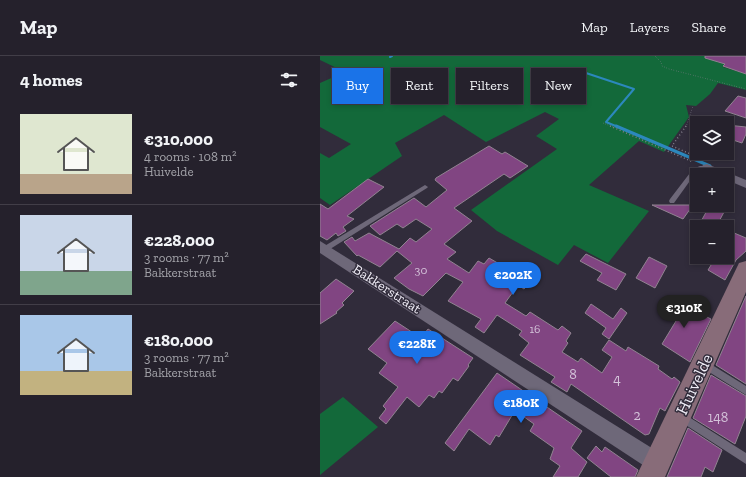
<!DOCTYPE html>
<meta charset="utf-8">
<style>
:root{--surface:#25212c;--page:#2d2934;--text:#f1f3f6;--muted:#a3a3a9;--line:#423e48;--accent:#1a73e8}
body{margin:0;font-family:"Zilla Slab",serif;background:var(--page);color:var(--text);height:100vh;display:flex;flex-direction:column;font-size:15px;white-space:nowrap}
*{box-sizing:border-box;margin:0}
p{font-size:13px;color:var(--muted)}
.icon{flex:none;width:22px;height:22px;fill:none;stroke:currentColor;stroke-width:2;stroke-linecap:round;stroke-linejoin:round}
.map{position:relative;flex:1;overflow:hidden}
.side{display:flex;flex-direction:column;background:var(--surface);width:320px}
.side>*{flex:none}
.hud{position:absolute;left:12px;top:12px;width:354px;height:36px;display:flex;gap:8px}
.buttons{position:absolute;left:370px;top:60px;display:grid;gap:8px}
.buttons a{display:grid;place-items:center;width:44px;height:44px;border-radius:0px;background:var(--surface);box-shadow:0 2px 6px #0003,0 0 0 1px var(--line);font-size:20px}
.price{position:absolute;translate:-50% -34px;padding:0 9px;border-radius:14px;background:var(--accent);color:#fff;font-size:13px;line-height:26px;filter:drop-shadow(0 1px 2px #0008)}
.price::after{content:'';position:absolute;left:50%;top:24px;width:12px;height:9px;margin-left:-6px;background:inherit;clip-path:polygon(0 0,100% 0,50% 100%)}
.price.active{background:#222;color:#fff}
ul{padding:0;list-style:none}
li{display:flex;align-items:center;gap:12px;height:100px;padding:0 20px}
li+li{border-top:1px solid var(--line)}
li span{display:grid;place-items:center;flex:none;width:112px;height:80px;border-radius:0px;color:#555}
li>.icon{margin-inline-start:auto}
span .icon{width:48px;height:48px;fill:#fffc;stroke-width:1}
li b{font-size:17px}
h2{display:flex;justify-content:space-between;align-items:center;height:48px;padding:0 20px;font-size:17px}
.pill{padding:0 14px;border-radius:0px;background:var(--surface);box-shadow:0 2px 6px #0003,0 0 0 1px var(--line);font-size:14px;line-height:36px}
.pill.active{background:var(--accent);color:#fff}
header{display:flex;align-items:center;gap:24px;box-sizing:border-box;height:56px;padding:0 20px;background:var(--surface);border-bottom:1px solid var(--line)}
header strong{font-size:19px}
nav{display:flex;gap:22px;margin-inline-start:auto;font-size:14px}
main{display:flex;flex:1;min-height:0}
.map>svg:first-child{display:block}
.green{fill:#13693a}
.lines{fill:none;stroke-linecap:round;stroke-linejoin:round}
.stream-far1{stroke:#2c88bd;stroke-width:2}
.stream{stroke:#2c88bd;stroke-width:3}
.building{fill:#814582;stroke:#918391}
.path-far1{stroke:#837f8c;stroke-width:1;stroke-dasharray:0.5 2;stroke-linecap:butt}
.path{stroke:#837f8c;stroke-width:1.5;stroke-dasharray:1 2.5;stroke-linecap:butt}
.lane{fill:#6e6879;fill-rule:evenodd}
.street{fill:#6e6879;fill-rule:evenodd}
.secondary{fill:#886c79;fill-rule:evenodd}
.labels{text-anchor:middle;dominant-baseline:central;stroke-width:3;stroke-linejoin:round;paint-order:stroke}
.number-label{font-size:12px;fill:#d4c3da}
.street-label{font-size:14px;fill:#f0edf7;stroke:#312c3b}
.near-number-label{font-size:14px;fill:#d4c3da}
.near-street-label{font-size:17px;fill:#f0edf7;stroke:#312c3b}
</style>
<header>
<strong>Map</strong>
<nav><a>Map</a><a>Layers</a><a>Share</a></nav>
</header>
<main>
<section class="side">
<h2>4 homes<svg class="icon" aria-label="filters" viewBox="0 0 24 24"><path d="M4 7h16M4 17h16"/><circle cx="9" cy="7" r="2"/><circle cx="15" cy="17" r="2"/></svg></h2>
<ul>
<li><span style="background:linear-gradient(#dfe7d0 75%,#b9a48a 0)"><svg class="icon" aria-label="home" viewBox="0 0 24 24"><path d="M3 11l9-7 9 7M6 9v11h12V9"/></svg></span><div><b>€310,000</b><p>4 rooms · 108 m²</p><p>Huivelde</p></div></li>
<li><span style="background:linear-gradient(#c9d6e8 70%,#7fa58c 0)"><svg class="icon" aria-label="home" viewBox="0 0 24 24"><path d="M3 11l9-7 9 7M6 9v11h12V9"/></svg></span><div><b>€228,000</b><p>3 rooms · 77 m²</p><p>Bakkerstraat</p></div></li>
<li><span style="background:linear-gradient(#a9c7e8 70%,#c2b280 0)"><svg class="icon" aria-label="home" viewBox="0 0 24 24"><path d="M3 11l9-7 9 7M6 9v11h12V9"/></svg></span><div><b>€180,000</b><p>3 rooms · 77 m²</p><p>Bakkerstraat</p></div></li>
</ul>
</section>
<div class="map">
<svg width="426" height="421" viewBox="0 0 426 421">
<rect width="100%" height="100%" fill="#312c3b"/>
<g class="green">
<path d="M0,0H403L397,6L405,8L403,11L426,18V34L398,27L390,38L376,50L366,49L369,61L344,96L319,85L269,129L329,155L288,207L254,189L238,209L177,175L151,154L237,93L216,80L239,63L225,56L166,86L124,59L75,87L82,100L10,149L0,142V97L9,102L31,88L0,71V27L25,16L0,4Z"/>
<path d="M23,341L58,371L0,419V358Z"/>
</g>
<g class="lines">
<g class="stream-far1">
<path d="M70,1L72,0"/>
<path d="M254,13L314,33L286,66L298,71"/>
</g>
<path class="stream" d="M296,70L390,110"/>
</g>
<g class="building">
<path d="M385,0H426V18L403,10L405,8L385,2Z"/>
<path d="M418,40L426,42V62L405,55Z"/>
<path d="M407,69L426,71V78L422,87L407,82Z"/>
<path d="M169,90L182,98L185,96L208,110L190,122L184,118L134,152L152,165L124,188L136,196L127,203L149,217L158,205L164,208L169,202L188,213L190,211L195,214L205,208L207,210L208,209L219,217L204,233L198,229L185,247L206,260L210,256L238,274L242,270L251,277L246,285L248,287L242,296L258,306L261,302L282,317L292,301L282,294L289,284L306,295L308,291L339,310L338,313L352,323L354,321L360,326L345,355L340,352L329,378L325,379L251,328L247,336L231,326L235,321L200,299L209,287L199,279L202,275L177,259L164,277L155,271L161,263L128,245L143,226L126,217L103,240L89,233L74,222L92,207L77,195L60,211L38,199L37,200L24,186L32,181L35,185L49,177L79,193L90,182L96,186L112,173L96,163L83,172L77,168L60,179L50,170L94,142L106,151L127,134L115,124L116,122Z"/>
<path d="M48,123L64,131L27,160L34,163L23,171L26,175L18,180L16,177L7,184L0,180V148L8,153Z"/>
<path d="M332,149H373L363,163Z"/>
<path d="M390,149L404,156L396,171H378Z"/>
<path d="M407,174L426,182V195L416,204L405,224L388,214L396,201H407Z"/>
<path d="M266,198L306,218L296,234L277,224L282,217L260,205Z"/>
<path d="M329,201L347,210L335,232L316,222Z"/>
<path d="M16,223L34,235L22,247L24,249L16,256L17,257L0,268V237Z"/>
<path d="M426,240V328L396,309Z"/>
<path d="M343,242L358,251L360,248L391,263L370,306L342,288L356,265L352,262L353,261L338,252Z"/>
<path d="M271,248L293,263L301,252L307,257L289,283L282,278L286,272L265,257Z"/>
<path d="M75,265L101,282L108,273L153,302L148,309L149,310L138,325L133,322L122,337L119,335L114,342L109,339L99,351L87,341L66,368L59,362L66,353L63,350L78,331L59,317L67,307L48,293Z"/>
<path d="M177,317L262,375L251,392L267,406L258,421H233L240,410L230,403L234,392L210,375L214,368L196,355L194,356L179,381L176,379L170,389L149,373L134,395L125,387Z"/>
<path d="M391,319L426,340V360L415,388L373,362Z"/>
<path d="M368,372L402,394L393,416L385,411L381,421H347Z"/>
<path d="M276,390L282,396L285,391L318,414L315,421H291L267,402Z"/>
</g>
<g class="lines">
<g class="path-far1">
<path d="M335,0L341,6L342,10L349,13L426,33"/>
<path d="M283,67L293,71"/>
<path d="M366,71L373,50"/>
</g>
<g class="path">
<path d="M290,70L373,106"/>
<path d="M366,70L352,90L382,103"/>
</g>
<g class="lane">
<path d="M380,110H387L390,112C387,115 381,114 377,115L354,147H350L349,145L350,143L373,113Z"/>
<path d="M105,129L108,131L107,132L7,195H3L2,193L3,191Z"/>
<path d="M384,304L426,330V339L381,311L380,308L381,305Z"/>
<path d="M361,356L426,397V408L358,364L356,361L358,358Z"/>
</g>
<g class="street">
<path d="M387,108L426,124V132L407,124V119C398,119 387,119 381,112L383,109Z"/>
<path d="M0,185L343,399L346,406L343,413L336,416L329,413L0,197Z"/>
</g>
<path class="secondary" d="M426,205V236L345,421H316L419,207Z"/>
</g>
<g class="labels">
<g class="number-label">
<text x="101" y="214">30</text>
<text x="215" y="273">16</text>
</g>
<g class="street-label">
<text transform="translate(67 233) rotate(33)">Bakkerstraat</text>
</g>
<g class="near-number-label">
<text x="253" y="318">8</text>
<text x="297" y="323">4</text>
<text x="317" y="359">2</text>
<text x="398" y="361">148</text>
</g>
<g class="near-street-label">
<text transform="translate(374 328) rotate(-65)">Huivelde</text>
</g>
</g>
</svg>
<div class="buttons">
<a><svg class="icon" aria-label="layers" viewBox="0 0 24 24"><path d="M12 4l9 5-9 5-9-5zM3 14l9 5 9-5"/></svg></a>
<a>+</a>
<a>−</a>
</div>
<b class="price" style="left:193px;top:240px">€202K</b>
<b class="price active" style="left:364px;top:273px">€310K</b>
<b class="price" style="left:97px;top:309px">€228K</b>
<b class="price" style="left:201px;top:368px">€180K</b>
<div class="hud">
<a class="pill active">Buy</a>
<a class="pill">Rent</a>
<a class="pill">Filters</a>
<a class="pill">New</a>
</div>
</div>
</main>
